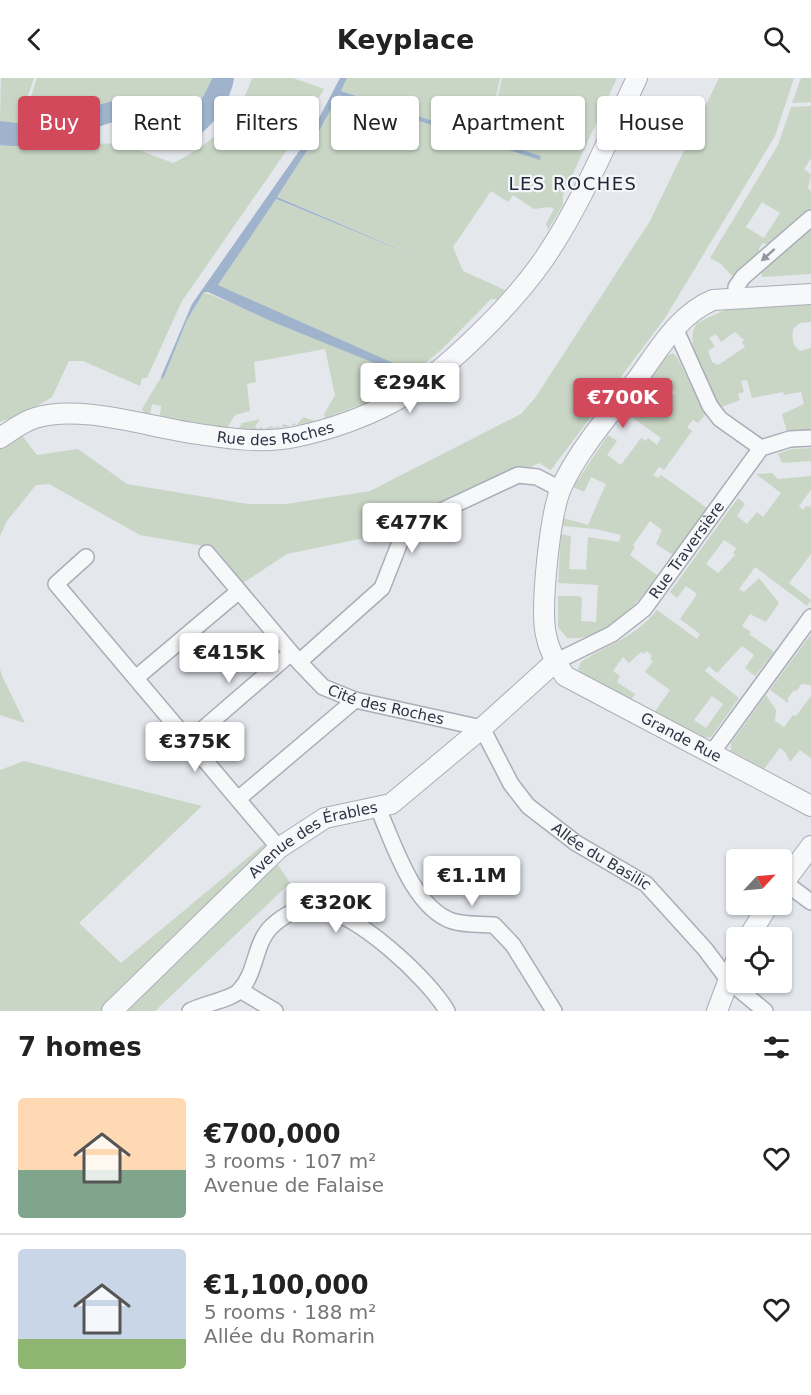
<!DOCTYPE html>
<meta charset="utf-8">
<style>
:root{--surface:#fff;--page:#f6f6f6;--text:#222;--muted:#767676;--line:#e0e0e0;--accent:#d1495b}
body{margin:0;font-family:"DejaVu Sans",sans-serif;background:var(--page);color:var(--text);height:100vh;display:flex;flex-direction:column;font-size:22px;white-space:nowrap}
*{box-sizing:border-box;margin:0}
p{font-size:20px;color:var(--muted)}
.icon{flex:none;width:33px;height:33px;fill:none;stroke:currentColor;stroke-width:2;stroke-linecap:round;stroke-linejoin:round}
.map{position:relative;height:933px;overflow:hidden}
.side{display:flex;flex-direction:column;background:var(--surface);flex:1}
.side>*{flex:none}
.top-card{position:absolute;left:18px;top:18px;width:776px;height:54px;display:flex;gap:12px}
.needle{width:39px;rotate:64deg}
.buttons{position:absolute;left:726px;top:771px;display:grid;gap:12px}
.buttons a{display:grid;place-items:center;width:66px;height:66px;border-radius:6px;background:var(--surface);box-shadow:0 2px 4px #0004;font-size:30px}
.price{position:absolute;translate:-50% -51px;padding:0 14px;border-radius:6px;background:#fff;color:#222;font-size:20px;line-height:39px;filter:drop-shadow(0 2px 3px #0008)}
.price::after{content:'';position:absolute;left:50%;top:36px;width:18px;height:14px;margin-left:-9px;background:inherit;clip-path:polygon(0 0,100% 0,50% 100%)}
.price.current{background:var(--accent);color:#fff}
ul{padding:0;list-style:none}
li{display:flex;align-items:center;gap:18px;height:150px;padding:0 18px}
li+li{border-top:2px solid var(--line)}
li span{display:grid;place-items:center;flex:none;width:168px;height:120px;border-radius:6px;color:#555}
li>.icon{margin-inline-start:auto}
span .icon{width:72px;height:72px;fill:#fffc;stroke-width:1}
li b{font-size:26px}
h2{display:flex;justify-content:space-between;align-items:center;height:72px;padding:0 18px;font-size:26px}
.chip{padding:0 21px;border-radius:6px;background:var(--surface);box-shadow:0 2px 4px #0004;font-size:21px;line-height:54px}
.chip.current{background:var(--accent);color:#fff}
header{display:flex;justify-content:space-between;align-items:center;height:78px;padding:0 18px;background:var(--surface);font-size:27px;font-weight:700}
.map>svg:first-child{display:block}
.green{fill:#c9d6c5;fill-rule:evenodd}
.water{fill:#9fb4cc}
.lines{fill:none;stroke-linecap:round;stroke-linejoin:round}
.minor-casing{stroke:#a9aeb7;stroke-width:18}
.tertiary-casing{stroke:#a9aeb7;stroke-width:22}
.minor{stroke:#f7f8fa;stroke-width:15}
.tertiary{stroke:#f7f8fa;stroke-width:20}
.oneway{fill:#9196a0}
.labels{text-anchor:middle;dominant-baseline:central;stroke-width:4.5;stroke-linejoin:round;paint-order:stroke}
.street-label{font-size:15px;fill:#2b3445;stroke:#f4f6f9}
.quarter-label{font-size:18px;letter-spacing:1.5px;fill:#1d2536;stroke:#f4f6f9}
</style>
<header><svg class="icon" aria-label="back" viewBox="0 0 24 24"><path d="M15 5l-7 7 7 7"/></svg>Keyplace<svg class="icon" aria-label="search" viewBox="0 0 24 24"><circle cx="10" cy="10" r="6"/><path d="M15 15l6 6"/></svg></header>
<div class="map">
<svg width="811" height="933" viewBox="0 0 811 933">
<rect width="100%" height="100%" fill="#e4e7ec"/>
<g class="green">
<path d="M1,0H34L22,35L26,34L37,0H212C180,77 159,21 112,23L34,47L33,51H24L18,45L0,43Z"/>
<path d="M252,0H293L324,11L296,59L182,223L147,300H142L140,308L83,283H69L52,319L27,334L0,344V67C26,71 45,63 66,50L69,54L77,55L84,52L94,67C122,61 146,76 173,85C211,67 238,41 252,0Z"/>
<path d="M347,0H500L496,19L558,36L498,18L502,0H617L563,117V127L548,152L546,146L554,131L550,129L534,131L513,117L508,124L491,113L453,169L463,193L505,212L498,221H491L442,271L415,293L412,301L374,322L325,340L324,336L335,317L325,271L254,284L256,304L247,306L250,333L235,337L227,350L160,338L161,328L152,326L150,336L144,335L142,331L161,299L163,300L187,242L204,214L399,294L401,289L218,207L275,121L422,180L277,119L314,62L339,17L540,81L541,78L341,13Z"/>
<path d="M719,0H794L775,58L665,240L551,392L539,385L461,422L374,458L287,476L243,505L215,470L140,457L49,406L36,407L7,443L0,458V366L20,355L37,377L78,371L127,406L248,426H286L370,413L521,336L535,320L650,143Z"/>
<path d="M801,0H811V24L792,25Z"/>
<path d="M811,28V80L804,91L811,96L808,110L811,113V133L770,168L763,165L759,170V177L732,198L721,186L710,180L778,67L791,29ZM762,124L780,135L764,160L746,149Z"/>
<path d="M811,148V196L762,199L761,189Z"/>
<path d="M811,225V244L800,245L793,251C792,260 792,267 800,273L811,270V353L787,354L782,336L804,326L801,314L784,317L783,314L752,320L747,302L741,303L744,314L738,316L740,322L719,330C708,310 682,265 697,245L727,231ZM735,254L744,262L742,264L745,269L718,287L712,284L708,273L715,268L709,260L716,256L721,264Z"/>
<path d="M673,275L678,281L705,337L698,345L693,342L687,349L692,353L664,392L659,389L653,397L658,400L661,397L707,430L673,477L656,466L662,452L650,443L633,467L635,469L630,477L658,498C637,526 606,564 567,560L558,549V518H579L582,520L581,543L596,544L598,507L558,505L561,456L571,458L569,491L586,492L588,459L619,464L621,457L596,451L562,448L563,440L588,447L606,406L591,399L584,414L573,409L608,357L617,363L607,377L621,387L641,360L646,363L648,360L657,367L661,360L625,334L667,278ZM662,303L676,314L655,340L642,331Z"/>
<path d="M303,339L315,343C289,349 264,353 238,351L242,345L260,341L255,349L258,351L261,349L264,351L271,348L275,350L277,348L281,350L283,346L291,348L294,345L297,347Z"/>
<path d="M811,370V383L782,385L778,376L791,371Z"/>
<path d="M772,395L778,401L811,398V412L799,428L803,432L806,428L811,429V476L789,505L811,522L807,528L755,489L739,511L744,514L759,500L779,525L766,544L750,536L742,548L751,554L749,556L774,574L755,598L745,590L754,577L742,568L717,595L709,588L705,593L739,620L711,659L703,660L654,635L670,612L645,594L653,583L650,581L652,577L646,573L644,576L641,574L629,585L623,579L613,593L620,598L617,604L635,616L631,622L581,595L578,591L581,584C611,564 632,562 657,532L697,561L700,556L680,541L697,516L686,508L677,520L670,514L738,420L745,426L737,438L747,446L757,434L763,439L781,415L756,396ZM724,462L736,470L733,475L735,477L718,495L706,486ZM712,618L723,626L706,650L694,642Z"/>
<path d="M811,556V607L802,606L796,613L794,612L788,620V625L770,612Z"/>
<path d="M0,591L2,598L25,645L0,637Z"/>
<path d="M766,617L776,632L775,643L784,649L793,637L796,638L811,618V680L800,672L790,684L785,674L780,670L764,691L731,673V665Z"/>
<path d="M24,683L202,728L79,845L121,885L264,766L290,805L155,933H0V692Z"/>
</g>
<g class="water">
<path d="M212,0H234C231,28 197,75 163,67C146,64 131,45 113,44L73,57L66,50C52,67 21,70 0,67V43L18,45L24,51H33V47L112,23C157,19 179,79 212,0Z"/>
<path d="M340,0H347L341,13L541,78L540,82L339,17L314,62L277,119L423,181L276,121L218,207L402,289L399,295L273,244L208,214H204L187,242L163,301L161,299L192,226L309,59Z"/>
</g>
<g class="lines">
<g class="minor-casing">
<g id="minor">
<path d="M736,220V209L743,199L811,140"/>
<path d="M675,250L710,328L720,341L761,370"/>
<path id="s1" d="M207,475L299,584L323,609L355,622L482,650L511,706L528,728L576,765L646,806L705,871L729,903L765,933"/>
<path d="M86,479L56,506L279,770"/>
<path d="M299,584L382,510L404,454L422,442L518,397L537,399L560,411"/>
<path id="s2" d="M555,584L612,556L644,531L761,370L790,361L811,360"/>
<path d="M137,599L239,513"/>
<path d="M189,663L291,575"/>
<path d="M711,676L811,539"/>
<path d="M238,721L355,622"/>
<path d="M377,728C393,763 412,829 452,843C464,847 481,846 494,847L513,867L554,933"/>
<path d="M784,804L811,824"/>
<path d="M240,912C257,894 254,865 272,848C285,836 300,828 318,830C355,833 429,901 447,933"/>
<path d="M190,933C203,926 233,921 240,912L275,933"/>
</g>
</g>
<g class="tertiary-casing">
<g id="tertiary">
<path id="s3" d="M811,216L713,222C679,236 659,271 638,300C612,334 580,369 562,408C550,433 540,530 546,557C549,573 556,585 565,598L811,728"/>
<path id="s4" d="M0,360C11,353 22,344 35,340C80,326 145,348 192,355C225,360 261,366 295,359C328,352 363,340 393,324C442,298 512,227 544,181C582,125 608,61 637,0"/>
<path d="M782,807L811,768"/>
<path d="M748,860L769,826"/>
<path id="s5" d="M112,933L279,770L325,740L391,726L482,650L555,584"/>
<path d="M717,933L736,883"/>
</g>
</g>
<use href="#minor" class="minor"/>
<use href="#tertiary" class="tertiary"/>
</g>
<defs><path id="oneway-solid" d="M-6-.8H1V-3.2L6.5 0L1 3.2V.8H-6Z" transform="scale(1.5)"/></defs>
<use class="oneway" href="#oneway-solid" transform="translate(768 177) rotate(138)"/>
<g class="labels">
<g class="street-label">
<text stroke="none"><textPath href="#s4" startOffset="284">Rue des Roches</textPath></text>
<text stroke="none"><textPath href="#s2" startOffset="177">Rue Traversière</textPath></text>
<text stroke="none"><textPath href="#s1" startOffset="243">Cité des Roches</textPath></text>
<text stroke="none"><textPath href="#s3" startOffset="668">Grande Rue</textPath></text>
<text stroke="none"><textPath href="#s5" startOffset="268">Avenue des Érables</textPath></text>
<text stroke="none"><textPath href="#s1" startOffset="522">Allée du Basilic</textPath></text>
</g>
<g class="quarter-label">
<text x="573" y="105">LES ROCHES</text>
</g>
</g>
</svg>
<div class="buttons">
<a><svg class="needle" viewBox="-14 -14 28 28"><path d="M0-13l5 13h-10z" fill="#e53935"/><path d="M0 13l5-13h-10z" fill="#767676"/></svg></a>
<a><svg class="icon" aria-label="locate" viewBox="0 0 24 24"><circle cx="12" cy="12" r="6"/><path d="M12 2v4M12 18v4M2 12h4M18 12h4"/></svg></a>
</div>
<b class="price" style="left:410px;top:336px">€294K</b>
<b class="price current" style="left:623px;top:351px">€700K</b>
<b class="price" style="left:412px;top:476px">€477K</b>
<b class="price" style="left:229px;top:606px">€415K</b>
<b class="price" style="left:195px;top:695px">€375K</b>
<b class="price" style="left:472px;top:829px">€1.1M</b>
<b class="price" style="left:336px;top:856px">€320K</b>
<div class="top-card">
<a class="chip current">Buy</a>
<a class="chip">Rent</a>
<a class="chip">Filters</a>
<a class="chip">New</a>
<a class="chip">Apartment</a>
<a class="chip">House</a>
</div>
</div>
<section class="side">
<h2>7 homes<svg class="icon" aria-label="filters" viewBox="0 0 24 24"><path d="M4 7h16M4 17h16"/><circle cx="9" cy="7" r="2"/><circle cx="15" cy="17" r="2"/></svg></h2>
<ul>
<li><span style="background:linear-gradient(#ffd9b3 60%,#7fa58c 0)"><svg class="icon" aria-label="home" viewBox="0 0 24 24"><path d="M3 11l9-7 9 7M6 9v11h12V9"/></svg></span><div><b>€700,000</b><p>3 rooms · 107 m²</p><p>Avenue de Falaise</p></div><svg class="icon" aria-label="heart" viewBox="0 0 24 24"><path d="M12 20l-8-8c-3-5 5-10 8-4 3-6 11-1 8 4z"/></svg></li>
<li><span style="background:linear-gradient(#c9d6e8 75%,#8fb573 0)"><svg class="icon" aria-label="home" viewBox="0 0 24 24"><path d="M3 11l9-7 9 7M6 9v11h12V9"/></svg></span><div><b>€1,100,000</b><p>5 rooms · 188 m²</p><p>Allée du Romarin</p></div><svg class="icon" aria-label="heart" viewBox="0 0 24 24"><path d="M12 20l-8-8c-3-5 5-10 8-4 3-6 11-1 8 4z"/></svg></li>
</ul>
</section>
